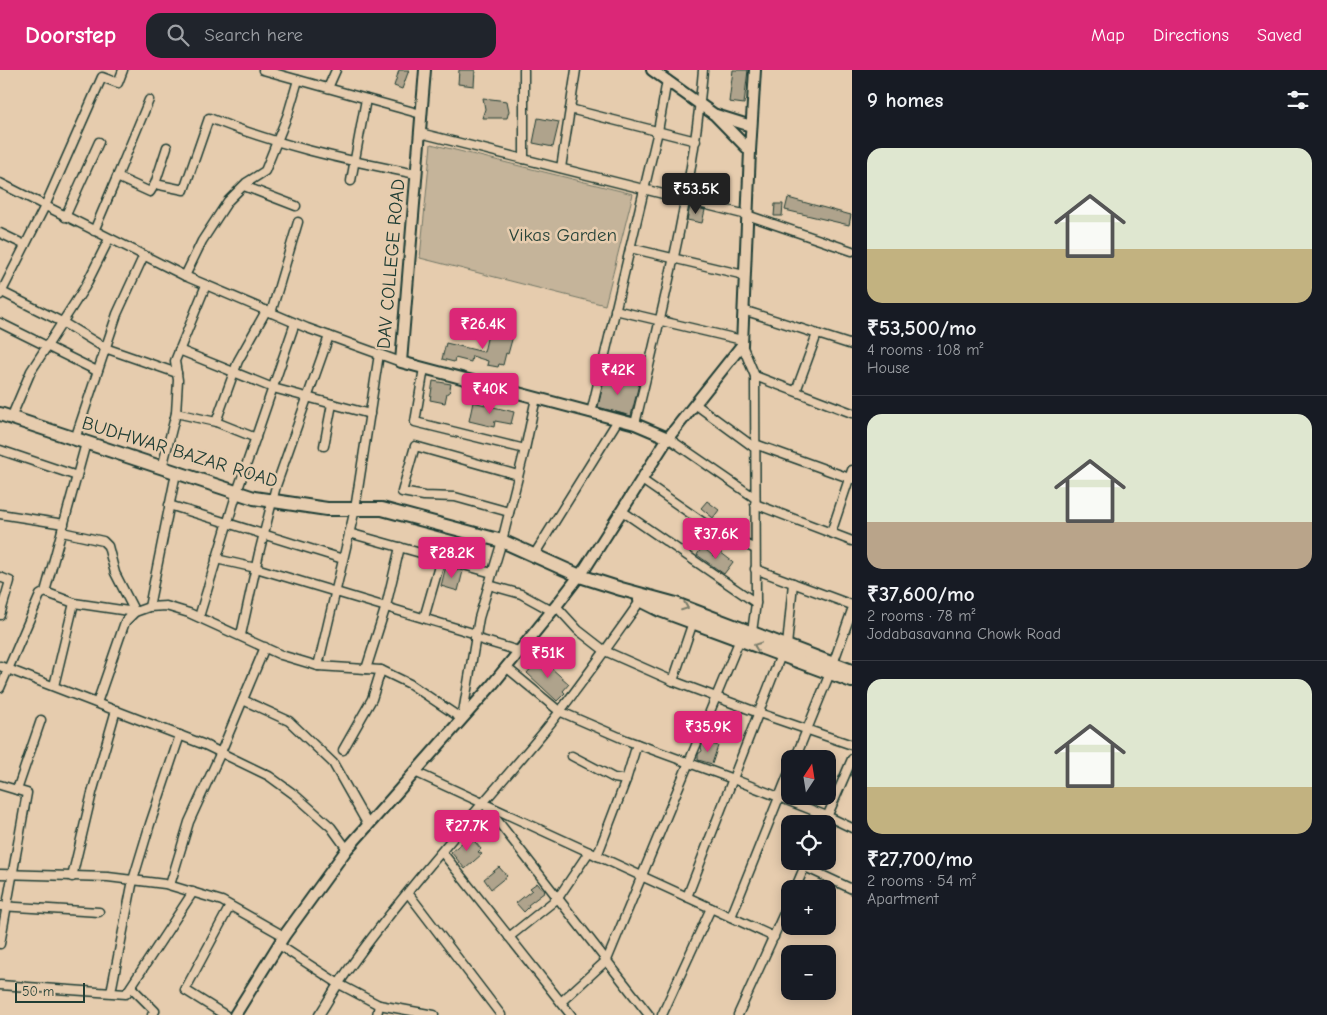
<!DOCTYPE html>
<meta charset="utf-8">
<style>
:root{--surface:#171b24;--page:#20242c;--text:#f1f3f6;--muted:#9ea1a6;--line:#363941;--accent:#db2777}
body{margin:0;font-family:"Comic Neue",sans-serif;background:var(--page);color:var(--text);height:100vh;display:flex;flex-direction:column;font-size:19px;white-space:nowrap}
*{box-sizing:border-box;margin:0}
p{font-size:16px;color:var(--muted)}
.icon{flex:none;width:28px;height:28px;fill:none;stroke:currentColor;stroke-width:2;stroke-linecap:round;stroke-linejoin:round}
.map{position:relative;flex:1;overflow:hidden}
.details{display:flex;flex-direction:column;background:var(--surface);width:475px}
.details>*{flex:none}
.needle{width:32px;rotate:12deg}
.tools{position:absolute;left:781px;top:680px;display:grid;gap:10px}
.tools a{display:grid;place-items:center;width:55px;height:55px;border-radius:10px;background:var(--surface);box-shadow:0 2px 12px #0003;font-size:25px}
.scale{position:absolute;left:15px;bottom:12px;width:70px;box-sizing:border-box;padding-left:5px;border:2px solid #1f3d34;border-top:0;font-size:14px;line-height:18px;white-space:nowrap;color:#1f3d34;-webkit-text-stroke:4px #e6ccae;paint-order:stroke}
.price{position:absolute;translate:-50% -42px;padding:0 11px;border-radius:5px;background:var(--accent);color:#fff;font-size:16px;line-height:32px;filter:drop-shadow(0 1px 2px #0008)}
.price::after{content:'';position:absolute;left:50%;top:30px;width:15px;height:11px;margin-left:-8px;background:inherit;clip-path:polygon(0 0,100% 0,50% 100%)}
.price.on{background:#222;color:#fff}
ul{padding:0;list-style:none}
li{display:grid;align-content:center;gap:10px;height:265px;padding:0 15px}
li+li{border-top:1px solid var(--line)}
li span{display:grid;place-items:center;height:155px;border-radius:15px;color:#555}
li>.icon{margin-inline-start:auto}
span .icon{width:90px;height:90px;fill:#fffc;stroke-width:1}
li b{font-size:21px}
h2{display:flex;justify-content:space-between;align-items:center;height:60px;padding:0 15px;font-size:21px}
header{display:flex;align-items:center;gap:30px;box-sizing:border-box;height:70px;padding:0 25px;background:var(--accent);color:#fff}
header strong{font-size:24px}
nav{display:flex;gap:28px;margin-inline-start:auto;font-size:18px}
.search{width:350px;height:45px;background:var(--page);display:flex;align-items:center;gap:12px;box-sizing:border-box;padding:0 18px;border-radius:15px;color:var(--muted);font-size:19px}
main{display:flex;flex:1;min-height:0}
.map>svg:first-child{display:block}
.green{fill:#c5b49a;stroke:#727867}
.building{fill:#afa38c;stroke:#1f3d34}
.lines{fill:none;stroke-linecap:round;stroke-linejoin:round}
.minor-casing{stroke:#1f3d34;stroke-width:11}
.tertiary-casing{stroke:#1f3d34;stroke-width:14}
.trunk-casing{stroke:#1f3d34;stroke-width:16}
.minor{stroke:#e6ccae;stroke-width:8}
.tertiary{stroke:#e6ccae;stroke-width:10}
.trunk{stroke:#e6ccae;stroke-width:12}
.oneway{stroke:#797d6b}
.labels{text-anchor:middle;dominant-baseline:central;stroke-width:5;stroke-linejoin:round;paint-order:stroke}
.park-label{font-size:19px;fill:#274339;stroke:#e6ccae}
.street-label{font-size:19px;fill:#1f3d34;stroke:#e6ccae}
</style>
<header>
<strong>Doorstep</strong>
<div class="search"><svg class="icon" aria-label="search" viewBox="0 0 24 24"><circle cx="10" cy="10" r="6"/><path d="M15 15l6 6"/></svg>Search here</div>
<nav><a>Map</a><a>Directions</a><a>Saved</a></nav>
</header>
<main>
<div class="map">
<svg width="852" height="945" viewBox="0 0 852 945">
<rect width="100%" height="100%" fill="#e6ccae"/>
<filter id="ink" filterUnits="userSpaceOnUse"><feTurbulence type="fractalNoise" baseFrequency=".02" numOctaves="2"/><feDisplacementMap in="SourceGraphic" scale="10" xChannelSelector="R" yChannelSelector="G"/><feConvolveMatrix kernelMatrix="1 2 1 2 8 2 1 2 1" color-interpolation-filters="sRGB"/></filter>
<g filter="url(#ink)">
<path class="green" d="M431,74L633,124L605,235L420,188Z"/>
<g class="building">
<path d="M399,0H409L402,19L394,16Z"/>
<path d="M459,0H475L474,16L458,14Z"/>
<path d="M733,0H748L744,34L729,32Z"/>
<path d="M483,28L507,31L509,41L507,48H482L485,39Z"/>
<path d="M538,48L559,52L553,77L533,73Z"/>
<path d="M788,128L851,145L849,155L785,140Z"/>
<path d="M775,134H783L782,146H774Z"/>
<path d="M690,136L705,140L702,153L687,150Z"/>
<path d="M489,260L506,262L505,265L513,266L508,284L506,283L503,295L499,294L498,297L487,295L488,291L472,286L471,292L455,288L454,292L442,289L446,273L484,282Z"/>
<path d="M605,306L639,314L631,346L598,337Z"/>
<path d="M433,311L451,314L449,323H447L445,333L430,330Z"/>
<path d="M473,332L514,342L511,354L495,351L494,357L469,351Z"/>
<path d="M707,431L719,440L713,448L701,438Z"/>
<path d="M702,477L716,488L720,482L733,492L724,504L697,485Z"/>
<path d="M446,496L463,501L458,521L441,516Z"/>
<path d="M540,588L569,614L563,621L565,623L557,631L527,603Z"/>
<path d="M704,671L718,676L712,694L698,690V684L702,681L701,677Z"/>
<path d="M470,766L481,779L478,782L482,784L465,799L451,782Z"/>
<path d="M499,797L507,806L491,819L484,809Z"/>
<path d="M537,813L545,822L528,835L529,837L524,842L516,833L532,820L530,818Z"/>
</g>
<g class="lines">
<g class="minor-casing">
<g id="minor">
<path d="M263,0L421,44"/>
<path d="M328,18L336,0"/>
<path d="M149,30L117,107L150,122L155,114"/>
<path d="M570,39L696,71"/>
<path d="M420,63L747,145L852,181"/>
<path d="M167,77L155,114L184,120L209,48C277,75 344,90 416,104"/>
<path d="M524,89V0"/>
<path d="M561,98L576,0"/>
<path d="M351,111L366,29"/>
<path d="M0,113L185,206L307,258L401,292"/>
<path d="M244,116L296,136"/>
<path d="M65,147L99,72"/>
<path d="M94,161L117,107"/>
<path d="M0,163L25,175"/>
<path d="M630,178L744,205"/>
<path d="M185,206L202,171L228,131L246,113L265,101L288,44L298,10"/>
<path d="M0,221L62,252L105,278L177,303"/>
<path d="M0,225L45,136L102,7L118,13L123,0"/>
<path d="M615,240L742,270"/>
<path d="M743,240L852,275"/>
<path d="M271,243L298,152"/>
<path d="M0,253L97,301"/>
<path d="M742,275L755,306L756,533L752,562"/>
<path d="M179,280L273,318L370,344"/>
<path d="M424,298L415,352L525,379"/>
<path d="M755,306L852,343"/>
<path d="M796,321L817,264"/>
<path d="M695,334L755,378"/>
<path d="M176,343L216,352L256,368"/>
<path d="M591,343L658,61L667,10"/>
<path d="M11,348L31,301L85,217L109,169"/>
<path d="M216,352L238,291L266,241"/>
<path d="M635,354C663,237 693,121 703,0"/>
<path d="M668,368L755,428"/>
<path d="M75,369L117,244L144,185"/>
<path d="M755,374L852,409"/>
<path d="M324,376L332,334"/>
<path d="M0,380L77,406"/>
<path d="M162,398L176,343L178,310L175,291L206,215"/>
<path d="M642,410L704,453L755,479"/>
<path d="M755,434L852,471"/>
<path d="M169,435L343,489"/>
<path d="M622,441L756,533"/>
<path d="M509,442L455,427L424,426L402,422L415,376L518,405"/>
<path d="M0,444L64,454"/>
<path d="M62,462L103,471L108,476L115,503L135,542L74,533"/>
<path d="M349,463L492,503"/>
<path d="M831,463L852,400"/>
<path d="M534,485L618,350"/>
<path d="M216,489L256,498L476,564"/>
<path d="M755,499L852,535"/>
<path d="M0,507L10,511L0,545"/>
<path d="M489,515L521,524L552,541"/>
<path d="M45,522L74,533L54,616"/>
<path d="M556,536L578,560L605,581L673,611L759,643L852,675"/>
<path d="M149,537L176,403"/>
<path d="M199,547L237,422L295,253"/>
<path d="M424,548L441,489"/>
<path d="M241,565L259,483L276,416L329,266"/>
<path d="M475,568L519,581"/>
<path d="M787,576L793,513"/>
<path d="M833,594L852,540"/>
<path d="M0,596L205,675L269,706L295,725L331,757L347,779"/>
<path d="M318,596L355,439L379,284"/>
<path d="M506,597L559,641L626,670L733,709L827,746L852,758"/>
<path d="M366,599L386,536L400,477"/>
<path d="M673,611L693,552"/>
<path d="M0,618L40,525L45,522L86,373"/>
<path d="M243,630L289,651L333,693L368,755"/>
<path d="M97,633L125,552L135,542L149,537L166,536L189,543L281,585L318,596L381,600L410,614L462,649L479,548L502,471L525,379L536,328"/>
<path d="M343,680L372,629L381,600"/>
<path d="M572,686L614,708L626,710"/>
<path d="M795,689L830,603"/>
<path d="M415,702L774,867"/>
<path d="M0,715L27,723L0,874"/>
<path d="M17,720L41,650"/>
<path d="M486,736L649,945"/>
<path d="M824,754L852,689"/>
<path d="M442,782L571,945"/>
<path d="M597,786L626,710L637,674"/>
<path d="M805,797L852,819"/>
<path d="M0,804L108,807L165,814L222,831L284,866"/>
<path d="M72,807L92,723L116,640"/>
<path d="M170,815L189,752L221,682L265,577"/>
<path d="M795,819L807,791"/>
<path d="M408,823L501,945"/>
<path d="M687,827L781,585"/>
<path d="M0,836L99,842"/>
<path d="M731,847L790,700"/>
<path d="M509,867L558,828L589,782"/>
<path d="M279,875L339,914L379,935L434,945"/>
<path d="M0,915L126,924L193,822"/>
<path d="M131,917L155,941L152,945"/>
<path d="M111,922L133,810L150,754L180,665"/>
<path d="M561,932L607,890L740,569"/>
<path d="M225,945L185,920L230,836"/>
<path d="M319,945C326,935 332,923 339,913C399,826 474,745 542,664C577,621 609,575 641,530"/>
<path d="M377,945L379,935"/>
<path d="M662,945L711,838"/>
<path d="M738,945L790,830"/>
</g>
</g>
<g class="tertiary-casing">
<g id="tertiary">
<path d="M425,0L401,292L635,354L668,368"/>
<path d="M652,0L715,45L750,81"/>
<path d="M716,45L751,56"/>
<path d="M235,945L284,866L347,779L492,615L556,536L586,497L668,368L742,275L750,81L755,0"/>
</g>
</g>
<g class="trunk-casing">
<g id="trunk">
<path d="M0,344L254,428L327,439H382L502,471L580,506L621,519L676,534L852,601"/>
<path d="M640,530L660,540L852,611"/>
</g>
</g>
<use href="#minor" class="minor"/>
<use href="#tertiary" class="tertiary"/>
<use href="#trunk" class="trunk"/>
</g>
<defs><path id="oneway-chevron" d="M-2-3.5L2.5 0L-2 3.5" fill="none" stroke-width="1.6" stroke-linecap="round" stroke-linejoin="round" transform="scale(1.25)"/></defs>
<g class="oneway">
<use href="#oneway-chevron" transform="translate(685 537) rotate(21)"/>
<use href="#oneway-chevron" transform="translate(757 576) rotate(-159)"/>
</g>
</g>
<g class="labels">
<g class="park-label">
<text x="563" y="165">Vikas Garden</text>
</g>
<g class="street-label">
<text transform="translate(391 194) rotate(-85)">DAV COLLEGE ROAD</text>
<text transform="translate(180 382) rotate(17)">BUDHWAR BAZAR ROAD</text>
</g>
</g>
</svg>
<div class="tools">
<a><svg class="needle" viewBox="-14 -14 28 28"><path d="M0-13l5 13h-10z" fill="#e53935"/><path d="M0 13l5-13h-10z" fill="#9ea1a6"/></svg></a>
<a><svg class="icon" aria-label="locate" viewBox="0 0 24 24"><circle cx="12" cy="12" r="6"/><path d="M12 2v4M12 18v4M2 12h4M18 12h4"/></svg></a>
<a>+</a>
<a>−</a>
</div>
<div class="scale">50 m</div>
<b class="price on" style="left:696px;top:145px">₹53.5K</b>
<b class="price" style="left:483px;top:280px">₹26.4K</b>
<b class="price" style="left:618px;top:326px">₹42K</b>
<b class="price" style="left:490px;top:345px">₹40K</b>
<b class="price" style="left:716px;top:490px">₹37.6K</b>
<b class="price" style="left:452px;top:509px">₹28.2K</b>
<b class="price" style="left:548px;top:609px">₹51K</b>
<b class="price" style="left:708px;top:683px">₹35.9K</b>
<b class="price" style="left:467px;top:782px">₹27.7K</b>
</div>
<section class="details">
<h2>9 homes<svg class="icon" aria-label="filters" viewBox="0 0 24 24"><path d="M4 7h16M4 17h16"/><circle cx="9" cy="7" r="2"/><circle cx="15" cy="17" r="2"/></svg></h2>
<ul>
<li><span style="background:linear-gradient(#dfe7d0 65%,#c2b280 0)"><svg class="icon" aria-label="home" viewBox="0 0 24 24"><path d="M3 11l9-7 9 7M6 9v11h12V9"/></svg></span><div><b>₹53,500/mo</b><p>4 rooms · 108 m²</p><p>House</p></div></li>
<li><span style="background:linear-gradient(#dfe7d0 70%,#b9a48a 0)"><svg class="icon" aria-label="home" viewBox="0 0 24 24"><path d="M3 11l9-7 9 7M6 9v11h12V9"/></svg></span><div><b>₹37,600/mo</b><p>2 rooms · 78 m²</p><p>Jodabasavanna Chowk Road</p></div></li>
<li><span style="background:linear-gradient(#dfe7d0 70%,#c2b280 0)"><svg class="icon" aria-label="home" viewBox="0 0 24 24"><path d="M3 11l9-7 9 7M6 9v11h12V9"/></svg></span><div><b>₹27,700/mo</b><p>2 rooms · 54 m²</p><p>Apartment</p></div></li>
</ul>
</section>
</main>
